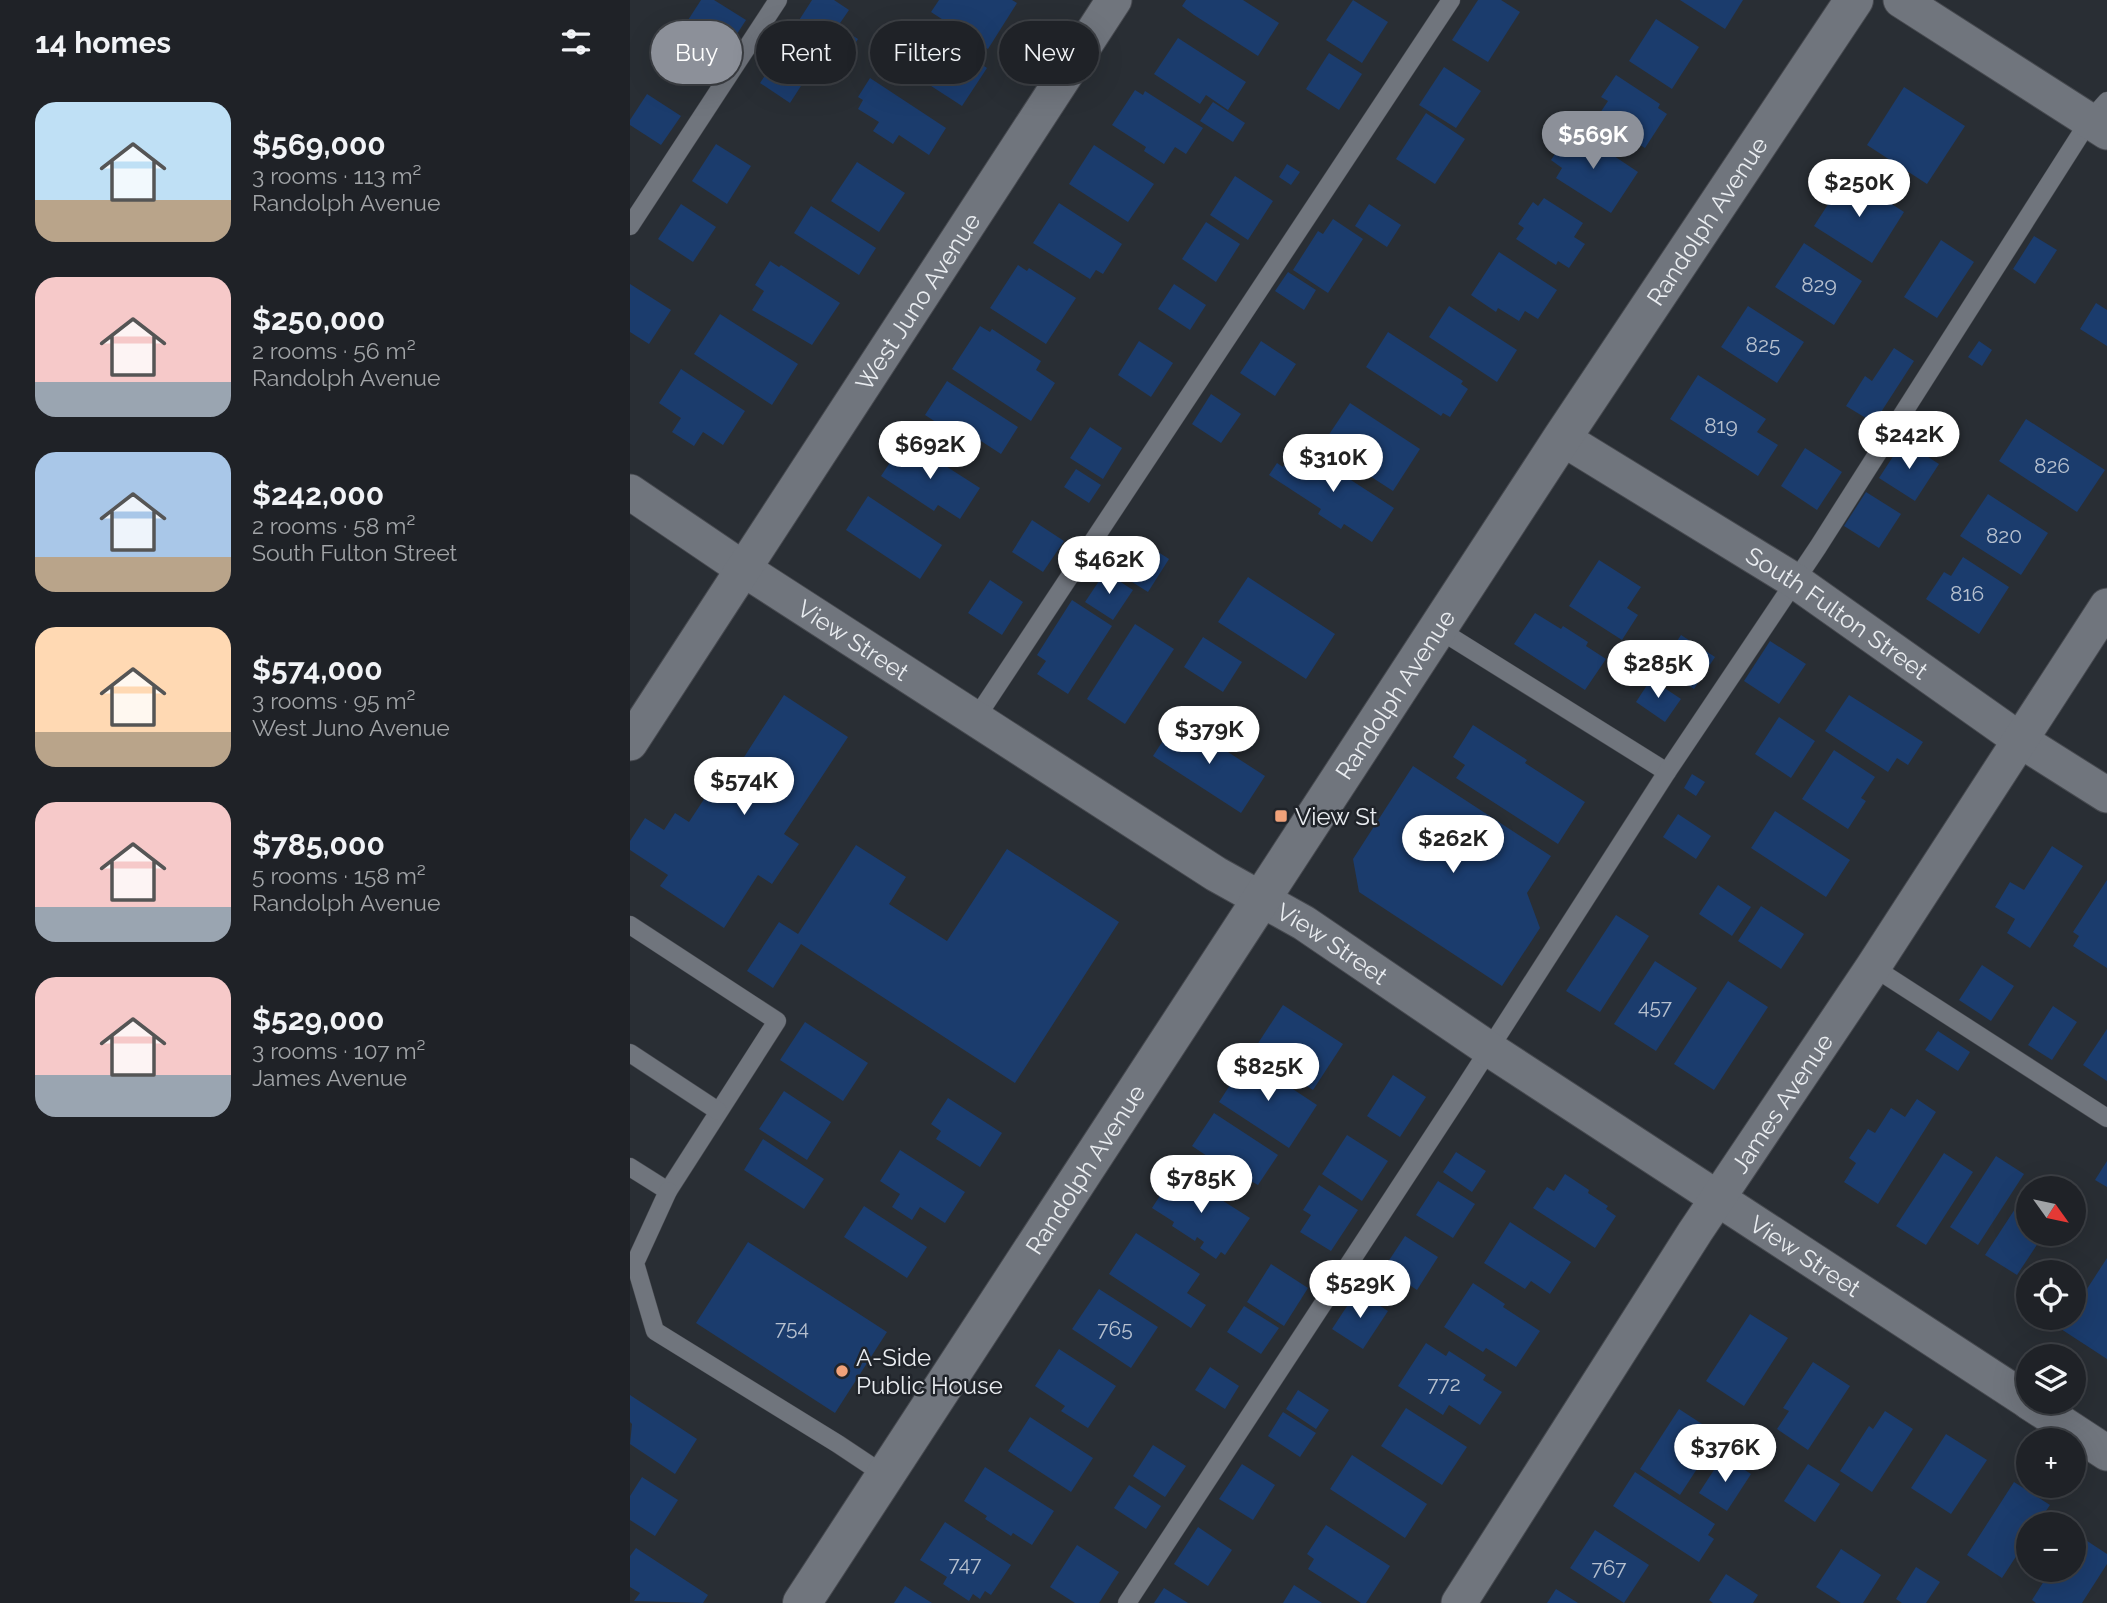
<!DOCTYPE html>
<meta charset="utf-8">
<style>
:root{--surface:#1f2227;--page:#2c2f33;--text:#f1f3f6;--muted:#a1a4a7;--line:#3c3f44;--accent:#8c9099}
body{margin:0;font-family:Raleway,sans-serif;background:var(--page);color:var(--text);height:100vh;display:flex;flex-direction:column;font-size:26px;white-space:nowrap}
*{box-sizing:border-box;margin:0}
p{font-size:23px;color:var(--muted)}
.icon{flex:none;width:38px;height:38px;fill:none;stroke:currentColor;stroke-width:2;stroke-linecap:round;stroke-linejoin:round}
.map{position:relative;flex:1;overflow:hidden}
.sheet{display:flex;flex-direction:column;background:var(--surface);width:630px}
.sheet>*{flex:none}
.banner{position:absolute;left:21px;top:21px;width:665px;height:63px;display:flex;gap:14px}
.needle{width:46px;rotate:123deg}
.tools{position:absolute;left:1386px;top:1176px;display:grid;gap:14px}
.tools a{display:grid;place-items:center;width:70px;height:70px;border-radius:50%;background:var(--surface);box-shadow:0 7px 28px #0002,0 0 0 2px var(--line);font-size:35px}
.price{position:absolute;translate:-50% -60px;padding:0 16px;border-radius:24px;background:#fff;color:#222;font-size:23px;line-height:46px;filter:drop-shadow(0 2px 4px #0008)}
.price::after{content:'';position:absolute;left:50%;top:42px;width:21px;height:16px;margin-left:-10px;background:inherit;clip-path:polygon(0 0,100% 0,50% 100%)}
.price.current{background:var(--accent);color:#fff}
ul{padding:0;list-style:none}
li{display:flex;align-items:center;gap:21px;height:175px;padding:0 35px}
li span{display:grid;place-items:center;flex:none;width:196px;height:140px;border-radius:21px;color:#555}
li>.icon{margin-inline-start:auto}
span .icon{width:84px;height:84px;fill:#fffc;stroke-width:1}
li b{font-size:30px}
h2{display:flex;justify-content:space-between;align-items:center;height:84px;padding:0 35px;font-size:30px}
.tag{padding:0 24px;border-radius:32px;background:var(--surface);box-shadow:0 7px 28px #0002,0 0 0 2px var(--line);font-size:24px;line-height:63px}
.tag.current{background:var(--accent);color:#fff}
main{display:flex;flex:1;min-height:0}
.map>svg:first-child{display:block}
.building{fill:#1b3c6d}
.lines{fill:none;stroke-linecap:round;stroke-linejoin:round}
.service-casing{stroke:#46494f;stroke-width:19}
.minor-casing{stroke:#46494f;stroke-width:37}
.tertiary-casing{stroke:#46494f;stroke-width:40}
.service{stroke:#70757d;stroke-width:18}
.minor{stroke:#70757d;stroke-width:35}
.tertiary{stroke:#70757d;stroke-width:38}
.poi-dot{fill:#f0a27a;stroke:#20242a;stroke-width:2.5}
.labels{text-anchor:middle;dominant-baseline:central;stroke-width:5;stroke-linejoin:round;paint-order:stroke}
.number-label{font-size:21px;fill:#b6c0cf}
.street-label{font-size:24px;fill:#e9ecf0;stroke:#20242a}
.poi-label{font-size:24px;fill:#e9ecf0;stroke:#20242a;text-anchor:start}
</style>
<main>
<section class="sheet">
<h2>14 homes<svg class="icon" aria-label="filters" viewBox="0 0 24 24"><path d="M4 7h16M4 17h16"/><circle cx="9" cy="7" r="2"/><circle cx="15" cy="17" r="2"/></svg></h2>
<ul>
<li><span style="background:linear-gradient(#bfe0f5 70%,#b9a48a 0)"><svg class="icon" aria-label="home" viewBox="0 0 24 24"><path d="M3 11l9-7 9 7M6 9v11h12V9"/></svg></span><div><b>$569,000</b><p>3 rooms · 113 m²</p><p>Randolph Avenue</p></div></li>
<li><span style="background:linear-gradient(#f6c9c9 75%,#9aa5b1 0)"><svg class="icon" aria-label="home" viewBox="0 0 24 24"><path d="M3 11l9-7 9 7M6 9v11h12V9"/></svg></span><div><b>$250,000</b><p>2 rooms · 56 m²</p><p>Randolph Avenue</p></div></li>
<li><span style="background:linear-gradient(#a9c7e8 75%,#b9a48a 0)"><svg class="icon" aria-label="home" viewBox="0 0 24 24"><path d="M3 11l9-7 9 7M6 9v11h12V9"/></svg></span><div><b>$242,000</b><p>2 rooms · 58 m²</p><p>South Fulton Street</p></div></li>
<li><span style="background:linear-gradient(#ffd9b3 75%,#b9a48a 0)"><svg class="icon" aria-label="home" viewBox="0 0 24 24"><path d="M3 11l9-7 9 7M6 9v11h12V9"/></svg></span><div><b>$574,000</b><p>3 rooms · 95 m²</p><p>West Juno Avenue</p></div></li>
<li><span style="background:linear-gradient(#f6c9c9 75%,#9aa5b1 0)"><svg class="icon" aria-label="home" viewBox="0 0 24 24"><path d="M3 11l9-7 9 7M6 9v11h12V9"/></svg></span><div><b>$785,000</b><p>5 rooms · 158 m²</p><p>Randolph Avenue</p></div></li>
<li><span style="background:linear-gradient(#f6c9c9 70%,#9aa5b1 0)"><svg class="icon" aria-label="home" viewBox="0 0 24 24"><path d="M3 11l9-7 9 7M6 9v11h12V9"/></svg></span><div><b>$529,000</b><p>3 rooms · 107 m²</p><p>James Avenue</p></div></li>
</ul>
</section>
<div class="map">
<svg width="1477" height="1603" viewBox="0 0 1477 1603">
<rect width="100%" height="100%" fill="#292e34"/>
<g class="building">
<path d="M71,0H84L116,20L92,57L51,31Z"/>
<path d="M182,0H204L219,10L208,26L228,39L216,58L166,25Z"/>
<path d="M309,0H382L387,3L358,49L301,12Z"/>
<path d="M556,0H613L649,23L628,56L564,15L552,6Z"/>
<path d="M723,0L758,22L732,63L696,40Z"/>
<path d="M848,0H871L890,12L858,62L822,40Z"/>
<path d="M1050,0H1113L1095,29Z"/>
<path d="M1026,19L1069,47L1042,89L999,61Z"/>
<path d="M302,32L357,68L332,106L278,71Z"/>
<path d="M548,38L616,82L598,110L576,95L570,104L524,74Z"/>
<path d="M54,40L86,61L71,85L38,64Z"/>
<path d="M150,53L180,72L160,103L130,83Z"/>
<path d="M699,53L732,74L709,110L676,89Z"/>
<path d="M814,67L851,91L826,128L789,105Z"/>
<path d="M986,75L1030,104L1028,108L1037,114L1015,148L1005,142L1002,147L964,122L978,101L971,97Z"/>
<path d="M240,78L316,128L299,155L269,135L263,144L243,131L249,122L228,109L233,100L228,97Z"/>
<path d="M1274,87L1335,126L1297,184L1237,145Z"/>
<path d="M505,90L513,95L515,91L573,128L556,154L545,147L534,164L514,151L516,147L482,125Z"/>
<path d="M17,94L51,116L31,145L0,125V120Z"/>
<path d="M583,102L615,123L603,142L570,121Z"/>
<path d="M796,113L835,139L805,184L766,159Z"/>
<path d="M942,128L1008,172L981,213L926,178L932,168L921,160Z"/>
<path d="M86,144L121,166L97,204L62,181Z"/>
<path d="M464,145L524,184L498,222L439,184Z"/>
<path d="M227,162L275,193L249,232L201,201Z"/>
<path d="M657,164L670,172L661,185L649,177Z"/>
<path d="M1217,175L1274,212L1242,263L1184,226Z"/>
<path d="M605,176L643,201L618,240L580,215Z"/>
<path d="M914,198L953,223L944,237L955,244L939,268L928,261L926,265L886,239L894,228L888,224L903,202L908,206Z"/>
<path d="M429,203L492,244L473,274L466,270L460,279L403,243Z"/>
<path d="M51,204L86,227L63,262L28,239Z"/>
<path d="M739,204L771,225L757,247L725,226Z"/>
<path d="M181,206L246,248L229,275L164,233Z"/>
<path d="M703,219L733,239L698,293L663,270L688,231L693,234Z"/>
<path d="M576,222L610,244L586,282L552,259Z"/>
<path d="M1404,236L1427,250L1405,284L1383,269Z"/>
<path d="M1311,240L1344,262L1307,318L1274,297Z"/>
<path d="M1174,243L1232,281L1204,325L1145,287Z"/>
<path d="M869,252L927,290L908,319L895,311L889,321L868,308L866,312L841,295Z"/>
<path d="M140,261L149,267L151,265L210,303L182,345L122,310L134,291L125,285Z"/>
<path d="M388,265L397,271L399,268L446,298L416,344L360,308Z"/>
<path d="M658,272L686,290L674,310L645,291Z"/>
<path d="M0,284L41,310L19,344L0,332Z"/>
<path d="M544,284L576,305L560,330L528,309Z"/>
<path d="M1466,303L1477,310V346L1450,329Z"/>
<path d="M819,306L887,350L867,382L799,337Z"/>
<path d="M1118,306L1174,342L1147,383L1091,347Z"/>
<path d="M90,314L168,364L142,405L64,354Z"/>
<path d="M350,326L360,332L362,329L411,361L406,370L425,383L401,421L322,369Z"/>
<path d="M758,332L833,381L831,384L838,389L820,417L813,413L811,416L736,367Z"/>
<path d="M509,341L543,363L521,397L488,375Z"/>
<path d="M631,341L666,364L645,396L610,373Z"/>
<path d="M1349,341L1362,350L1352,366L1338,357Z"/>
<path d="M1264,348L1284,361L1244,423L1216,406L1235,376L1242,381Z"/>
<path d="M51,369L115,411L93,445L73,432L64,446L42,432L51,418L29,403Z"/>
<path d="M1068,375L1136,419L1127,432L1148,445L1128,476L1040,419Z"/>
<path d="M317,381L388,427L371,454L351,441L346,448L295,415Z"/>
<path d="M581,394L611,414L591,443L562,424Z"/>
<path d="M720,403L790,449L763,491L692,445Z"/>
<path d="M1396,419L1475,470L1447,512L1369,461Z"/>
<path d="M460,427L492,448L473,479L440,458Z"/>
<path d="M275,440L350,488L330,519L308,505L304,511L251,476Z"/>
<path d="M1273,441L1309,464L1285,501L1249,478Z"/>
<path d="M667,445L764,508L742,542L714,524L711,529L688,514L691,509L639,475L647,463L653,467Z"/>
<path d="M1175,448L1212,472L1187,510L1151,486Z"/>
<path d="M446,469L471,485L459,503L434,487Z"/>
<path d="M1236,492L1271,514L1249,548L1214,526Z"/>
<path d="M1358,494L1418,533L1391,575L1330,536Z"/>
<path d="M238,496L312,545L290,579L216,530Z"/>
<path d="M402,520L434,541L413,572L382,552Z"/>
<path d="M505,537L539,559L518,592L483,570Z"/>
<path d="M1333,557L1379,587L1349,634L1296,599L1314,572L1321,576Z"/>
<path d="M969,560L1011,587L997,608L1008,615L992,640L939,606Z"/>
<path d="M475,572L503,590L483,620L455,602Z"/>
<path d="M618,577L705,634L676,679L588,622Z"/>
<path d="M360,580L393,602L372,635L338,613Z"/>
<path d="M442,600L482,626L438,694L407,674L416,661L407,655Z"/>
<path d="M905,613L931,629L933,626L958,642L956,646L976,659L955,690L884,644Z"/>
<path d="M505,624L544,649L495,724L457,699Z"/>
<path d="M1051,635L1085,657L1064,689L1030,667Z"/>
<path d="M573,637L612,662L593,692L554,667Z"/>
<path d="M1140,641L1176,664L1149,704L1114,681Z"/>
<path d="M1021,679L1051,699L1035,722L1006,702Z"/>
<path d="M154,695L218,737L154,834L169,844L142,884L128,875L94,928L30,886L38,875L0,850V841L15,818L34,830L45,813L59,822L82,787L91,793Z"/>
<path d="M1219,695L1293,742L1278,765L1267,758L1258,772L1195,731Z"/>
<path d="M1149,717L1185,741L1161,778L1125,754Z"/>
<path d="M547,719L635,776L611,813L523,756Z"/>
<path d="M843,725L897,760L895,763L955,802L928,844L826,778L835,765L823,757Z"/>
<path d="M1204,750L1245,777L1231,798L1236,801L1218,829L1172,799Z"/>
<path d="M783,766L921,856L897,893L910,928L872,986L729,892L723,859Z"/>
<path d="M1062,774L1075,782L1066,796L1054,788Z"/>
<path d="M1145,811L1220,860L1196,897L1121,848Z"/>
<path d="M1048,814L1081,836L1066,859L1033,837Z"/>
<path d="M226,845L276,877L259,904L317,941L377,849L489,922L385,1083L171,944L143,988L117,971L149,922L168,934Z"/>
<path d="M1422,846L1453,866L1400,948L1377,933L1385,919L1365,907L1380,882L1394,890Z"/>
<path d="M1477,880V968L1443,946L1449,936L1443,932Z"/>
<path d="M1088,885L1121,907L1102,936L1069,914Z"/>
<path d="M1131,906L1174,934L1151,969L1108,941Z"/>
<path d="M986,915L1019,936L970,1012L936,991Z"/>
<path d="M1025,961L1067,988L1026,1051L984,1024Z"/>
<path d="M1352,965L1384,986L1361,1021L1329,1000Z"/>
<path d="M1098,981L1138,1007L1084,1090L1044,1064Z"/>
<path d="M653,1005L713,1044L683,1090L623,1051Z"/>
<path d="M1423,1006L1447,1022L1422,1060L1398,1045Z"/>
<path d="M175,1022L238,1063L213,1101L150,1060Z"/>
<path d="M1477,1029V1081L1453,1065Z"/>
<path d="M1308,1031L1340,1052L1328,1071L1295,1050Z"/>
<path d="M617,1059L687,1105L659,1148L589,1102Z"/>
<path d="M763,1075L796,1097L770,1137L737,1116Z"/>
<path d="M154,1091L201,1122L177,1160L129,1129Z"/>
<path d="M318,1098L372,1133L350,1167L306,1139L311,1131L301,1124Z"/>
<path d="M1287,1099L1306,1112L1248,1204L1214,1182L1226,1163L1219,1158L1238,1129L1245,1133L1261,1108L1275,1117Z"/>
<path d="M584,1113L648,1155L628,1185L619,1180L614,1188L588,1172L592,1166L562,1146Z"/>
<path d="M717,1135L758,1161L732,1201L692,1174Z"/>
<path d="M133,1139L194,1179L174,1209L114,1170Z"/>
<path d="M270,1150L335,1192L315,1223L290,1207L282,1220L262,1207L270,1194L250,1181Z"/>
<path d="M826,1152L856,1171L842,1192L813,1172Z"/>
<path d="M1314,1153L1343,1172L1296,1245L1266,1226Z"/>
<path d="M1366,1156L1394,1174L1348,1245L1320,1227Z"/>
<path d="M1477,1161V1187L1465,1180Z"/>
<path d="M546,1171L620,1218L595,1255L591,1252L586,1259L570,1248L574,1242L567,1237L565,1241L542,1226L544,1222L522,1208Z"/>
<path d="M935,1174L959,1190L958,1193L978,1206L976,1209L986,1216L965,1248L903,1208L917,1187L924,1191Z"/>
<path d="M808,1181L845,1204L823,1238L786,1215Z"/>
<path d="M689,1185L728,1210L701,1251L670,1232L681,1215L673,1210Z"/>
<path d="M1398,1189V1234H1414L1387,1275L1355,1255Z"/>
<path d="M234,1206L297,1247L277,1278L214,1237Z"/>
<path d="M880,1222L941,1262L920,1294L901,1281L895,1289L854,1263Z"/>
<path d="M506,1233L570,1274L557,1293L576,1305L561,1328L479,1274Z"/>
<path d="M775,1236L808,1257L787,1290L754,1268Z"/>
<path d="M118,1242L257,1332L205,1413L66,1323Z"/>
<path d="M1477,1258V1359L1431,1329L1438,1318H1444V1309Z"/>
<path d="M641,1264L678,1288L654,1326L617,1302Z"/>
<path d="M843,1283L875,1304L873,1307L910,1331L886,1367L856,1348L853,1352L814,1327Z"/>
<path d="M469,1289L528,1327L501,1368L442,1329Z"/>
<path d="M727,1291L758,1311L733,1349L702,1329Z"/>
<path d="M614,1306L649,1328L631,1354L597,1332Z"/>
<path d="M1120,1314L1158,1338L1114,1406L1076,1381Z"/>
<path d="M796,1343L816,1356L819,1351L856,1375L853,1380L872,1392L850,1425L819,1405L813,1415L768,1386Z"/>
<path d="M429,1349L486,1386L458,1428L431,1411L435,1406L405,1386Z"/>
<path d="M1183,1362L1220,1386L1178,1450L1147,1429L1159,1411L1153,1408Z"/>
<path d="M580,1367L609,1386L595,1409L565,1390Z"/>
<path d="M668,1390L699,1410L686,1429L656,1409Z"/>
<path d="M0,1395L67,1439L45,1474L0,1444L2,1424L0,1422Z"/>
<path d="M776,1408L837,1447L812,1485L751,1446Z"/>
<path d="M1049,1409L1089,1435L1050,1495L1010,1469Z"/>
<path d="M1255,1411L1283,1429L1242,1492L1210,1471L1239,1426L1243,1429Z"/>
<path d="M653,1412L686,1433L670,1457L638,1436Z"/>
<path d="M400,1417L463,1458L441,1492L378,1451Z"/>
<path d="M1316,1434L1357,1460L1321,1514L1281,1488Z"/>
<path d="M523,1445L556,1466L535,1497L503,1476Z"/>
<path d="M722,1455L797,1504L775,1538L700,1489Z"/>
<path d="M1093,1456L1121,1474L1097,1511L1069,1493Z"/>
<path d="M612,1464L645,1485L623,1520L589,1499Z"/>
<path d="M1178,1464L1210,1484L1185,1522L1154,1501Z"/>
<path d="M355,1467L424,1511L402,1545L383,1533L381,1536L355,1519L357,1516L334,1501Z"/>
<path d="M1005,1472L1085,1524L1078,1535L1084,1539L1069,1562L983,1506Z"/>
<path d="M12,1477L48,1500L25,1536L0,1520V1496Z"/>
<path d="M1384,1482L1420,1505L1407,1524H1398V1538L1372,1578L1337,1555Z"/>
<path d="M499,1485L531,1506L516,1529L484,1508Z"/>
<path d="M315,1522L381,1565L361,1595L355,1591L350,1599L343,1594L339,1601L313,1584L317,1577L290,1560Z"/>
<path d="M696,1525L760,1566L736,1603H731L678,1569L684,1559L677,1554Z"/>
<path d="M568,1527L602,1550L578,1586L544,1564Z"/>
<path d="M965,1530L1019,1565L994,1603L940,1568Z"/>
<path d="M1445,1533L1477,1554V1564L1452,1603H1406L1402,1600L1421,1570H1444Z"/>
<path d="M447,1545L489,1572L469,1603H445L420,1587Z"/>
<path d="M6,1548L78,1595L73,1603L4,1601L10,1593L0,1587V1556Z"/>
<path d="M1211,1549L1251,1575L1233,1603H1211L1186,1587Z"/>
<path d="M1286,1567L1310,1582L1296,1603H1272L1266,1599Z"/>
<path d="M1096,1574L1128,1595L1123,1603H1083L1079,1600Z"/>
<path d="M664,1585L692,1603H653Z"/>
<path d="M275,1586L302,1603H264Z"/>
<path d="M534,1588L558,1603H524Z"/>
<path d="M926,1589L948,1603H917Z"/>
</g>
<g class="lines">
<g class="service-casing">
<g id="service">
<path d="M0,226L148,0"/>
<path d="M808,629L1037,772"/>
<path d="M346,718L821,0"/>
<path d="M0,925L147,1021L38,1191L0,1167"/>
<path d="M1243,967L1477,1118"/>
<path d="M0,1053L88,1111"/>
<path d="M38,1191L5,1263L25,1331L208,1444L256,1476"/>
<path d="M497,1603L831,1093L1037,772L1188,547L1459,121L1477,101"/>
</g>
</g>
<g class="minor-casing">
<g id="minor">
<path d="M1271,0L1477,132"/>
<path id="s1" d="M932,438L1165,581L1390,740L1477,795"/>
<path id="s2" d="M0,492L112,568L586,874L674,923L859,1049L1398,1401"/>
<path id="s3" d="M0,743L484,0"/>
<path d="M1399,1402L1477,1453"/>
<path id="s4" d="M829,1603L1065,1232L1243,967L1477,606"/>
</g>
</g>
<g class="tertiary-casing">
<g id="tertiary">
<path id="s5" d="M172,1603L932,438L1224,0"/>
</g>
</g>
<use href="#service" class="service"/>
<use href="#minor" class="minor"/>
<use href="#tertiary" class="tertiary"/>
</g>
<g class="poi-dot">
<rect x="644" y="809" width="14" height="14" rx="3.5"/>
<circle cx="212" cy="1371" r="7"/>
</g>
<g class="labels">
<g class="number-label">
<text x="1189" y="284">829</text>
<text x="1133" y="344">825</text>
<text x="1091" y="425">819</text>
<text x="1422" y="465">826</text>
<text x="1374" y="535">820</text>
<text x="1337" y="593">816</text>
<text x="1025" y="1006">457</text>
<text x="162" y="1327">754</text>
<text x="485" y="1328">765</text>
<text x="814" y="1383">772</text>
<text x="335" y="1563">747</text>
<text x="979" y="1567">767</text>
</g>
<g class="street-label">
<text stroke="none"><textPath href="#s5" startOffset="1652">Randolph Avenue</textPath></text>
<text stroke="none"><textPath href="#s3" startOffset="527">West Juno Avenue</textPath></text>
<text stroke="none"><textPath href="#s1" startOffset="326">South Fulton Street</textPath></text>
<text stroke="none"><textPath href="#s2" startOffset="268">View Street</textPath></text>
<text stroke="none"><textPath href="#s5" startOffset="1085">Randolph Avenue</textPath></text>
<text stroke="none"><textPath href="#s2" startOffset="835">View Street</textPath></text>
<text stroke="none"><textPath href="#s4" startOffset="595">James Avenue</textPath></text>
<text stroke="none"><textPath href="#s5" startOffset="518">Randolph Avenue</textPath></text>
<text stroke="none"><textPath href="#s2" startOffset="1402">View Street</textPath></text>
</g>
<g class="poi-label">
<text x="665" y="816">View St</text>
<text x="226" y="1357">A-Side<tspan x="226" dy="28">Public House</tspan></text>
</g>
</g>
</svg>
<div class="tools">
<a><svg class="needle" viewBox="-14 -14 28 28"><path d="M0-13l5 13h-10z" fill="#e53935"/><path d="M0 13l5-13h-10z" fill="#a1a4a7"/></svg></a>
<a><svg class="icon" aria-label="locate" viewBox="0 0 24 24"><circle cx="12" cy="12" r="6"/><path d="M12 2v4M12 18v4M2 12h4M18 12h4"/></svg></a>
<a><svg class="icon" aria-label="layers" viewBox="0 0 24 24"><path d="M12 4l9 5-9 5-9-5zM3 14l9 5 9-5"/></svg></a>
<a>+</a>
<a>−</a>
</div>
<b class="price current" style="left:963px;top:171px">$569K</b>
<b class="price" style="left:1229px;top:219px">$250K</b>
<b class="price" style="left:1279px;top:471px">$242K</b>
<b class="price" style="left:300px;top:481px">$692K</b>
<b class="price" style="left:703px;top:494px">$310K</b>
<b class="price" style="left:479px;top:596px">$462K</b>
<b class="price" style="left:1028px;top:700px">$285K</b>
<b class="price" style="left:579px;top:766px">$379K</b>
<b class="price" style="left:114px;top:817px">$574K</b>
<b class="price" style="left:823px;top:875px">$262K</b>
<b class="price" style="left:638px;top:1103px">$825K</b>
<b class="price" style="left:571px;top:1215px">$785K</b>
<b class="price" style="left:730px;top:1320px">$529K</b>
<b class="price" style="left:1095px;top:1484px">$376K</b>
<div class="banner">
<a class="tag current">Buy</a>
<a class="tag">Rent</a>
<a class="tag">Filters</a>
<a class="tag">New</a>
</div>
</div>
</main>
